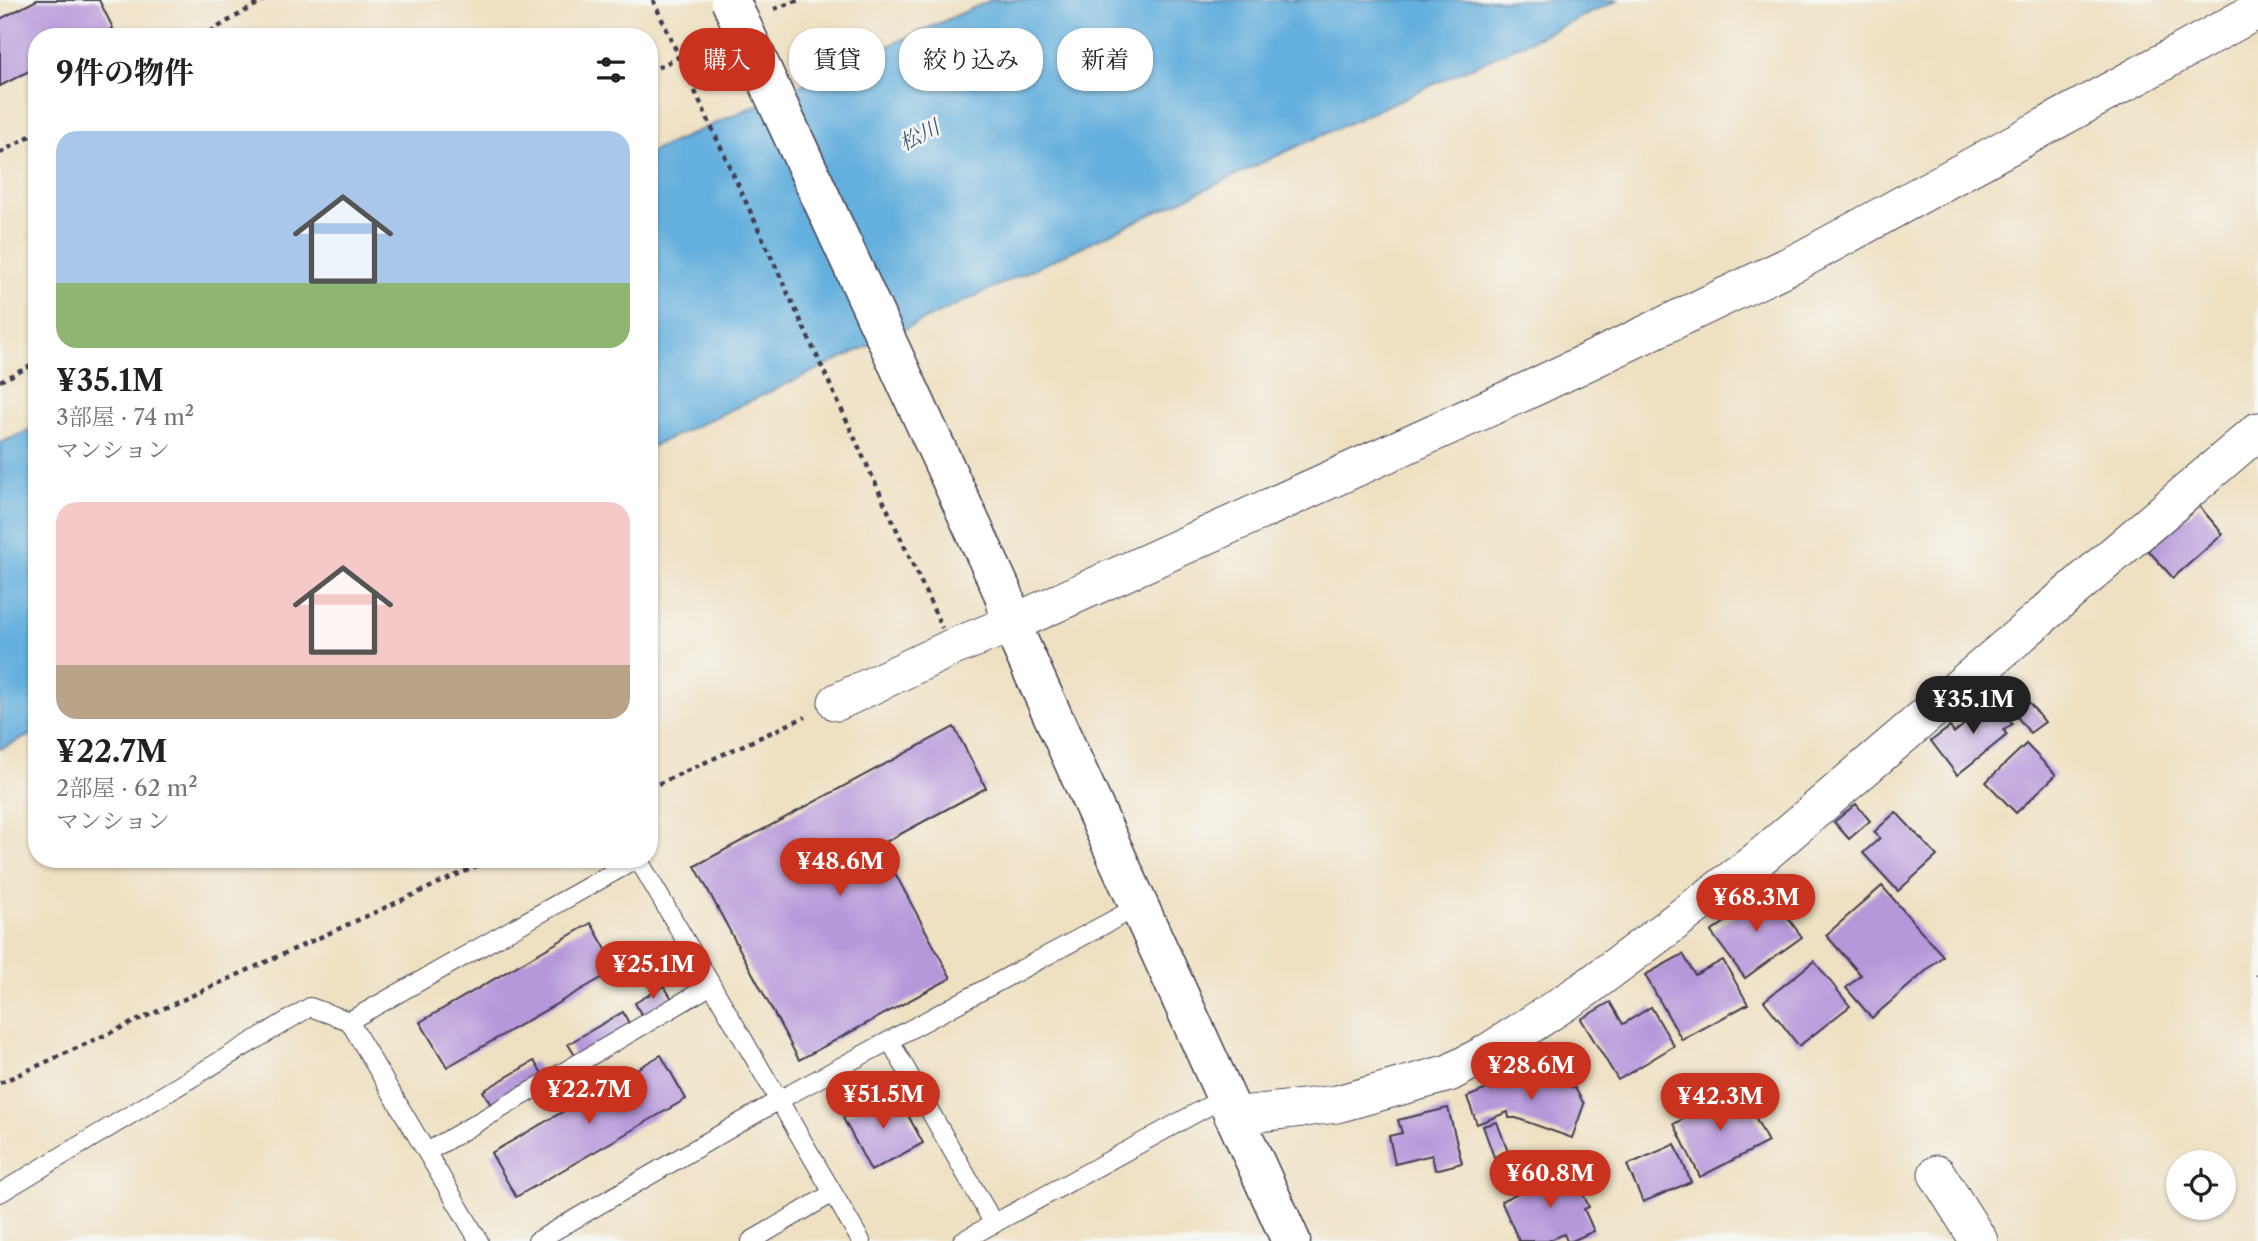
<!DOCTYPE html>
<html lang="ja">
<meta charset="utf-8">
<style>
:root{--surface:#fff;--page:#f2f2f2;--text:#222;--muted:#767676;--accent:#c8321e}
body{margin:0;font-family:"Libre Caslon Text","Noto Serif JP",serif;background:var(--page);color:var(--text);height:100vh;display:flex;flex-direction:column;font-size:26px;white-space:nowrap}
*{box-sizing:border-box;margin:0}
p{font-size:23px;color:var(--muted)}
.icon{flex:none;width:38px;height:38px;fill:none;stroke:currentColor;stroke-width:2;stroke-linecap:round;stroke-linejoin:round}
.map{position:relative;flex:1;overflow:hidden}
.details{position:absolute;left:28px;top:28px;width:630px;height:840px;display:flex;flex-direction:column;background:var(--surface);border-radius:28px;box-shadow:0 2px 5px #0004}
.details>*{flex:none}
.banner{position:absolute;left:679px;top:28px;width:665px;height:63px;display:flex;gap:14px}
.fabs{position:absolute;left:2166px;top:1150px;display:grid;gap:14px}
.fabs a{display:grid;place-items:center;width:70px;height:70px;border-radius:50%;background:var(--surface);box-shadow:0 2px 5px #0004;font-size:35px}
.price{position:absolute;translate:-50% -60px;padding:0 16px;border-radius:24px;background:var(--accent);color:#fff;font-size:23px;line-height:46px;filter:drop-shadow(0 2px 4px #0008)}
.price::after{content:'';position:absolute;left:50%;top:42px;width:21px;height:16px;margin-left:-10px;background:inherit;clip-path:polygon(0 0,100% 0,50% 100%)}
.price.current{background:#222;color:#fff}
ul{padding:0;list-style:none}
li{display:grid;align-content:center;gap:14px;height:371px;padding:0 28px}
li span{display:grid;place-items:center;height:217px;border-radius:21px;color:#555}
li>.icon{margin-inline-start:auto}
span .icon{width:126px;height:126px;fill:#fffc;stroke-width:1}
li b{font-size:30px}
h2{display:flex;justify-content:space-between;align-items:center;height:84px;padding:0 28px;font-size:30px}
.tag{padding:0 24px;border-radius:28px;background:var(--surface);box-shadow:0 2px 5px #0004;font-size:24px;line-height:63px}
.tag.current{background:var(--accent);color:#fff}
.map>svg:first-child{display:block}
.water{fill:#64afdd;stroke:#43688c;stroke-width:2}
.building{fill:#b697da}
.lines{fill:none;stroke-linecap:round;stroke-linejoin:round}
.lane-casing{stroke:#413e4f;stroke-width:20}
.street-casing{stroke:#413e4f;stroke-width:39}
.secondary-casing{stroke:#413e4f;stroke-width:41}
.path{stroke:#413e4f;stroke-width:4.5;stroke-dasharray:5 5;stroke-linecap:butt}
.lane{stroke:#fff;stroke-width:18}
.street{stroke:#fff;stroke-width:37}
.secondary{stroke:#fff;stroke-width:38}
.secondary-bridge-casing{stroke:#413e4f;stroke-width:41;stroke-linecap:butt}
.path-bridge{stroke:#413e4f;stroke-width:4.5;stroke-dasharray:5 5;stroke-linecap:butt}
.secondary-bridge{stroke:#fff;stroke-width:38}
.labels{text-anchor:middle;dominant-baseline:central;stroke-width:5;stroke-linejoin:round;paint-order:stroke}
.water-label{font-size:21px;font-style:italic;fill:#3c5a7c;stroke:#f6f6f2}
</style>
<div class="map">
<svg width="2258" height="1241" viewBox="0 0 2258 1241">
<rect width="100%" height="100%" fill="#f6f6f2"/>
<filter id="ink" filterUnits="userSpaceOnUse"><feTurbulence type="fractalNoise" baseFrequency=".0143" numOctaves="2"/><feDisplacementMap in="SourceGraphic" scale="14" xChannelSelector="R" yChannelSelector="G"/><feConvolveMatrix kernelMatrix="1 2 1 2 8 2 1 2 1" color-interpolation-filters="sRGB"/></filter>
<filter id="wash" filterUnits="userSpaceOnUse"><feTurbulence type="fractalNoise" baseFrequency=".00686" numOctaves="4" result="noise"/><feDisplacementMap in="SourceGraphic" scale="28" xChannelSelector="R" yChannelSelector="G"/><feGaussianBlur stdDeviation="1.57" result="paint"/><feColorMatrix in="noise" values="0 0 0 0 0 0 0 0 0 0 0 0 0 0 0 0 0 1.4 0 .05"/><feComposite in="paint" operator="in"/></filter>
<g filter="url(#wash)">
<rect width="100%" height="100%" fill="#eee0c1"/>
<g class="water">
<path d="M991,0H1619L1283,153L649,448V153Z"/>
<path d="M37,427V732L0,749V443Z"/>
</g>
<g id="blocks">
<g class="building">
<path d="M37,0H99L113,28L97,37H37V67L0,86V19Z"/>
<path d="M2199,506L2223,534L2173,578L2148,550Z"/>
<path d="M2011,680L2045,722L2030,733L1997,692Z"/>
<path d="M1990,696L2012,724L2004,730L2007,735L1957,775L1931,741L1950,727L1954,733L1967,722L1963,717Z"/>
<path d="M954,727L986,788L880,845L951,978L799,1060L695,866Z"/>
<path d="M2026,744L2056,775L2016,813L1986,782Z"/>
<path d="M1856,804L1870,821L1849,839L1834,822Z"/>
<path d="M1896,812L1937,856L1898,891L1863,853L1880,838L1874,832Z"/>
<path d="M1882,886L1943,956L1872,1018L1846,988L1861,975L1826,935Z"/>
<path d="M1768,891L1802,937L1745,978L1711,932Z"/>
<path d="M591,923L617,969L447,1067L420,1022Z"/>
<path d="M1683,954L1695,975L1723,960L1748,1004L1682,1040L1645,975Z"/>
<path d="M1814,961L1850,1006L1799,1046L1764,1001Z"/>
<path d="M664,986L672,999L642,1016L635,1003Z"/>
<path d="M1610,1002L1623,1024L1651,1007L1674,1046L1618,1080L1581,1019Z"/>
<path d="M623,1012L631,1027L577,1059L568,1044Z"/>
<path d="M661,1055L686,1099L516,1197L491,1153Z"/>
<path d="M534,1061L543,1075L491,1105L483,1091Z"/>
<path d="M1546,1065L1553,1082L1575,1088L1584,1104L1572,1138L1516,1118H1509L1508,1112L1477,1124L1467,1097Z"/>
<path d="M895,1091L923,1143L871,1171L843,1118Z"/>
<path d="M1742,1091L1768,1142L1700,1177L1674,1124L1693,1114L1691,1110L1716,1097L1719,1103Z"/>
<path d="M1448,1108L1462,1163L1435,1170L1432,1155L1395,1164L1389,1136L1402,1133L1398,1120Z"/>
<path d="M1497,1122L1508,1152L1494,1157L1483,1126Z"/>
<path d="M1675,1144L1691,1182L1643,1202L1627,1165Z"/>
<path d="M1571,1168L1589,1207L1584,1209L1594,1231L1572,1241H1567L1564,1234L1548,1241H1519L1501,1201Z"/>
</g>
</g>
</g>
<g filter="url(#ink)">
<use href="#blocks" fill-opacity="0" stroke="#413e4f" stroke-width="2"/>
<g class="lines">
<g class="lane-casing">
<g id="lane">
<path d="M638,859L861,1241"/>
<path d="M349,1021L479,1241"/>
<path d="M890,1041L994,1224"/>
<path d="M427,1152L710,986"/>
<path d="M0,1193L310,1007L349,1021L637,859"/>
<path d="M537,1241L779,1100L1139,906"/>
<path d="M751,1241L833,1193"/>
<path d="M962,1241L1225,1097"/>
</g>
</g>
<g class="street-casing">
<g id="street">
<path d="M837,702L951,648L1011,624L1535,387L1801,260L2258,10"/>
<path d="M1233,1116L1337,1104L1449,1073L1487,1053L1584,990L1755,862L2258,431"/>
<path d="M1937,1174L1979,1241"/>
</g>
</g>
<g class="secondary-casing">
<path id="secondary" d="M1004,595L1011,624L1291,1241"/>
</g>
<g class="path">
<path d="M774,9L799,0"/>
<path d="M201,37L264,0"/>
<path d="M649,72L710,41"/>
<path d="M0,153L37,132"/>
<path d="M0,381L37,363"/>
<path d="M649,788L805,717"/>
<path d="M2257,974L2258,975"/>
<path d="M0,1083L492,859"/>
</g>
<use href="#lane" class="lane"/>
<use href="#street" class="street"/>
<use href="#secondary" class="secondary"/>
<g class="secondary-bridge-casing">
<path id="secondary-bridge" d="M730,0L1004,595"/>
</g>
<path class="path-bridge" d="M653,0L942,628"/>
<use href="#secondary-bridge" class="secondary-bridge"/>
</g>
</g>
<g class="labels">
<g class="water-label">
<text transform="translate(919 135) rotate(-27)">松川</text>
</g>
</g>
</svg>
<div class="fabs">
<a><svg class="icon" aria-label="locate" viewBox="0 0 24 24"><circle cx="12" cy="12" r="6"/><path d="M12 2v4M12 18v4M2 12h4M18 12h4"/></svg></a>
</div>
<b class="price current" style="left:1973px;top:736px">¥35.1M</b>
<b class="price" style="left:840px;top:898px">¥48.6M</b>
<b class="price" style="left:1756px;top:934px">¥68.3M</b>
<b class="price" style="left:653px;top:1001px">¥25.1M</b>
<b class="price" style="left:1531px;top:1102px">¥28.6M</b>
<b class="price" style="left:589px;top:1126px">¥22.7M</b>
<b class="price" style="left:883px;top:1131px">¥51.5M</b>
<b class="price" style="left:1720px;top:1133px">¥42.3M</b>
<b class="price" style="left:1550px;top:1210px">¥60.8M</b>
<div class="banner">
<a class="tag current">購入</a>
<a class="tag">賃貸</a>
<a class="tag">絞り込み</a>
<a class="tag">新着</a>
</div>
<section class="details">
<h2>9件の物件<svg class="icon" aria-label="filters" viewBox="0 0 24 24"><path d="M4 7h16M4 17h16"/><circle cx="9" cy="7" r="2"/><circle cx="15" cy="17" r="2"/></svg></h2>
<ul>
<li><span style="background:linear-gradient(#a9c7e8 70%,#8fb573 0)"><svg class="icon" aria-label="home" viewBox="0 0 24 24"><path d="M3 11l9-7 9 7M6 9v11h12V9"/></svg></span><div><b>¥35.1M</b><p>3部屋 · 74 m²</p><p>マンション</p></div></li>
<li><span style="background:linear-gradient(#f6c9c9 75%,#b9a48a 0)"><svg class="icon" aria-label="home" viewBox="0 0 24 24"><path d="M3 11l9-7 9 7M6 9v11h12V9"/></svg></span><div><b>¥22.7M</b><p>2部屋 · 62 m²</p><p>マンション</p></div></li>
</ul>
</section>
</div>
